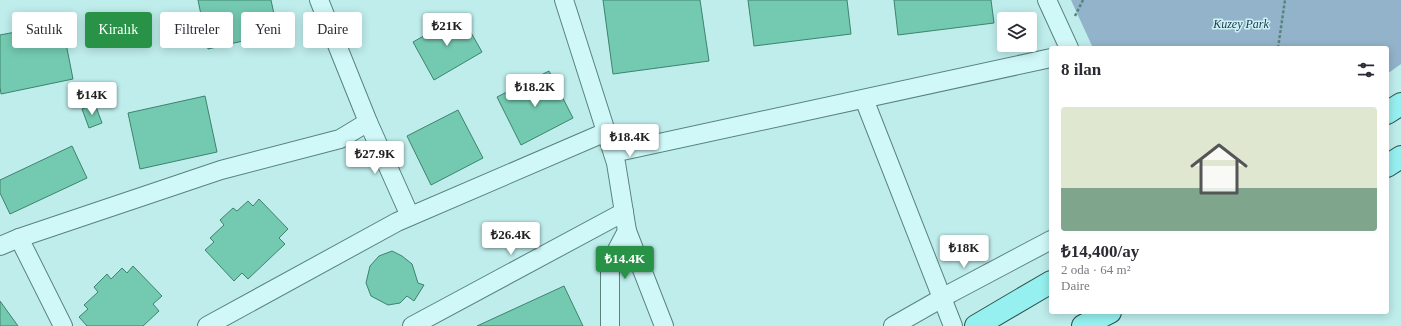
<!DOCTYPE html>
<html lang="tr">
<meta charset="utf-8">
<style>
:root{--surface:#fff;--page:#f7f7f7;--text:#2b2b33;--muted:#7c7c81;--line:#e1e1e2;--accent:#289247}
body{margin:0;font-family:"Times New Roman",serif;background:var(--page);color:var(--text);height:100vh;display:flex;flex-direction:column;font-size:15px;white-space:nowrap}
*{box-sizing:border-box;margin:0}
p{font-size:13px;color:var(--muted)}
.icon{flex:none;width:22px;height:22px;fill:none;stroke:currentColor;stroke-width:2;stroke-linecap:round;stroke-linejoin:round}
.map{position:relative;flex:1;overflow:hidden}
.panel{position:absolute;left:1049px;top:46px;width:340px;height:268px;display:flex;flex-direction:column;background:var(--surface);border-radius:4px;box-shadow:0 2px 10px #0003}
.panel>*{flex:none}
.banner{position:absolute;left:12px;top:12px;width:380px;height:36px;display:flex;gap:8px}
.controls{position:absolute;left:997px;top:12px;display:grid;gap:8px}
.controls a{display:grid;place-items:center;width:40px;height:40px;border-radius:4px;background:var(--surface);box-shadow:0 2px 10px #0003;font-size:20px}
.price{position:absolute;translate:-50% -34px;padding:0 9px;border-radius:4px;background:#fff;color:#222;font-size:13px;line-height:26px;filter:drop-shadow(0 1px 2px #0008)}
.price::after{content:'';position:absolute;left:50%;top:24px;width:12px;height:9px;margin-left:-6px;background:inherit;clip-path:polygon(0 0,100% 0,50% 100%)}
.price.selected{background:var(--accent);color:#fff}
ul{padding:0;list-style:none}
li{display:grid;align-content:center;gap:8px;height:212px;padding:0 12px}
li+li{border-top:1px solid var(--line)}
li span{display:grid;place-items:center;height:124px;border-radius:4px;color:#555}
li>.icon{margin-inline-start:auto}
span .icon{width:72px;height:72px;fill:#fffc;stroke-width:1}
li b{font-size:17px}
h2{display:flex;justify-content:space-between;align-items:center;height:48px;padding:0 12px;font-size:17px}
.tag{padding:0 14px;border-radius:4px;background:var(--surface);box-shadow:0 2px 10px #0003;font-size:14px;line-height:36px}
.tag.selected{background:var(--accent);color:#fff}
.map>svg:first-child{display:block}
.green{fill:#92b3ca}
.building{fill:#74cab1;stroke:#3d836d}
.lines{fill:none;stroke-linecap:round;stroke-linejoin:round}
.street-casing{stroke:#57847c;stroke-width:20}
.primary-casing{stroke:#2c5249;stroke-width:24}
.path{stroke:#57847c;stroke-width:2.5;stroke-dasharray:3 2;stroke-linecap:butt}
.street{stroke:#d0f8f8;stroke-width:18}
.primary{stroke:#95f0ef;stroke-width:22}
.labels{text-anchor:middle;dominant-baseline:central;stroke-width:3;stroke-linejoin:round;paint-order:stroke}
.park-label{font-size:12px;font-style:italic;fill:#223750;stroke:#cdf4f4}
</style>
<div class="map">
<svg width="1401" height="326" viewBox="0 0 1401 326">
<rect width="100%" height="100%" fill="#beedec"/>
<path class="green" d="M1071,0H1401V64L1387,74V48H1093Z"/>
<g class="building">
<path d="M198,0H271L278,33L208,49Z"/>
<path d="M603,0H700L709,61L613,74Z"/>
<path d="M748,0H847L851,34L754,46Z"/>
<path d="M894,0H991L994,23L898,35Z"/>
<path d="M461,15L482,52L434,80L413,42Z"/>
<path d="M62,23L73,79L1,94L0,87V35Z"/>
<path d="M549,71L573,118L521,145L497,97Z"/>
<path d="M205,96L217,152L140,169L128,113Z"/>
<path d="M95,104L102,123L89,128L82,109Z"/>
<path d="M458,110L483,158L431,185L407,136Z"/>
<path d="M72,146L87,178L10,214L0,193V180Z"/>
<path d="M259,199L288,229L279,238L285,244L248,279L242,273L234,281L205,250L214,242L210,238L224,225L220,220L233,208L237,211L248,201L253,206Z"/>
<path d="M392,251L402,256L412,264L418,283L424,285L414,301L407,296L400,303L388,305L371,296L366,283L370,266L379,256Z"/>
<path d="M133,266L162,296L153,304L159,311L143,326H87L79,317L88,309L84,305L98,292L94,287L107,274L111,279L122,268L127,273Z"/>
<path d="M564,286L583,326H477Z"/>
<path d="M0,301L18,326H0Z"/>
</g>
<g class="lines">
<g class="street-casing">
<g id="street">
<path d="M564,0L616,163L627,231L664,326"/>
<path d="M1047,0L1069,48"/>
<path d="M864,99L953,326"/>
<path d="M368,122L410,216"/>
<path d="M613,153L1051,58"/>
<path d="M19,238L63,326"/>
<path d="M0,246L19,238L221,170L340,139L368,122L319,0"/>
<path d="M207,326L397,222L606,132"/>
<path d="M412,326L624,212"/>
<path d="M610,326V263L627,231"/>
<path d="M893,326L951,293L1051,240"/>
</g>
</g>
<g class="primary-casing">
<g id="primary">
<path d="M1387,113L1401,104"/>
<path d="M1387,166L1401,157"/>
<path d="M976,326L1051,282"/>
<path d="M1083,326L1110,312"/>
</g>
</g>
<g class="path">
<path d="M1075,16L1083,0"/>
<path d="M1278,48L1285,0"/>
</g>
<use href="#street" class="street"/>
<use href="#primary" class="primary"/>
</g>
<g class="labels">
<g class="park-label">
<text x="1241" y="24">Kuzey Park</text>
</g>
</g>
</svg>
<div class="controls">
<a><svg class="icon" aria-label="layers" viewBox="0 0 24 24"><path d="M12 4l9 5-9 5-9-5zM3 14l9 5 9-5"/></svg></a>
</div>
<b class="price" style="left:447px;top:47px">₺21K</b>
<b class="price" style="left:535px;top:108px">₺18.2K</b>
<b class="price" style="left:92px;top:116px">₺14K</b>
<b class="price" style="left:630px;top:158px">₺18.4K</b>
<b class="price" style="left:375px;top:175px">₺27.9K</b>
<b class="price" style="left:511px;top:256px">₺26.4K</b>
<b class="price" style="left:964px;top:269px">₺18K</b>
<b class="price selected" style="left:625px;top:280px">₺14.4K</b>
<div class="banner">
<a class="tag">Satılık</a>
<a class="tag selected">Kiralık</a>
<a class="tag">Filtreler</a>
<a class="tag">Yeni</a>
<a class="tag">Daire</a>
</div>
<section class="panel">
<h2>8 ilan<svg class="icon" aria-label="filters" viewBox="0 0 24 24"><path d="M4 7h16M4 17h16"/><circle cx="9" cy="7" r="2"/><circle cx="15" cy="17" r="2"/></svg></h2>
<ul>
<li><span style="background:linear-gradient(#dfe7d0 65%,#7fa58c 0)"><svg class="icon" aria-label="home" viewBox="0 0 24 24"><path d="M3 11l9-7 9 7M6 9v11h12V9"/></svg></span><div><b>₺14,400/ay</b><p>2 oda · 64 m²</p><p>Daire</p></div></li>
</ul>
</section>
</div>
